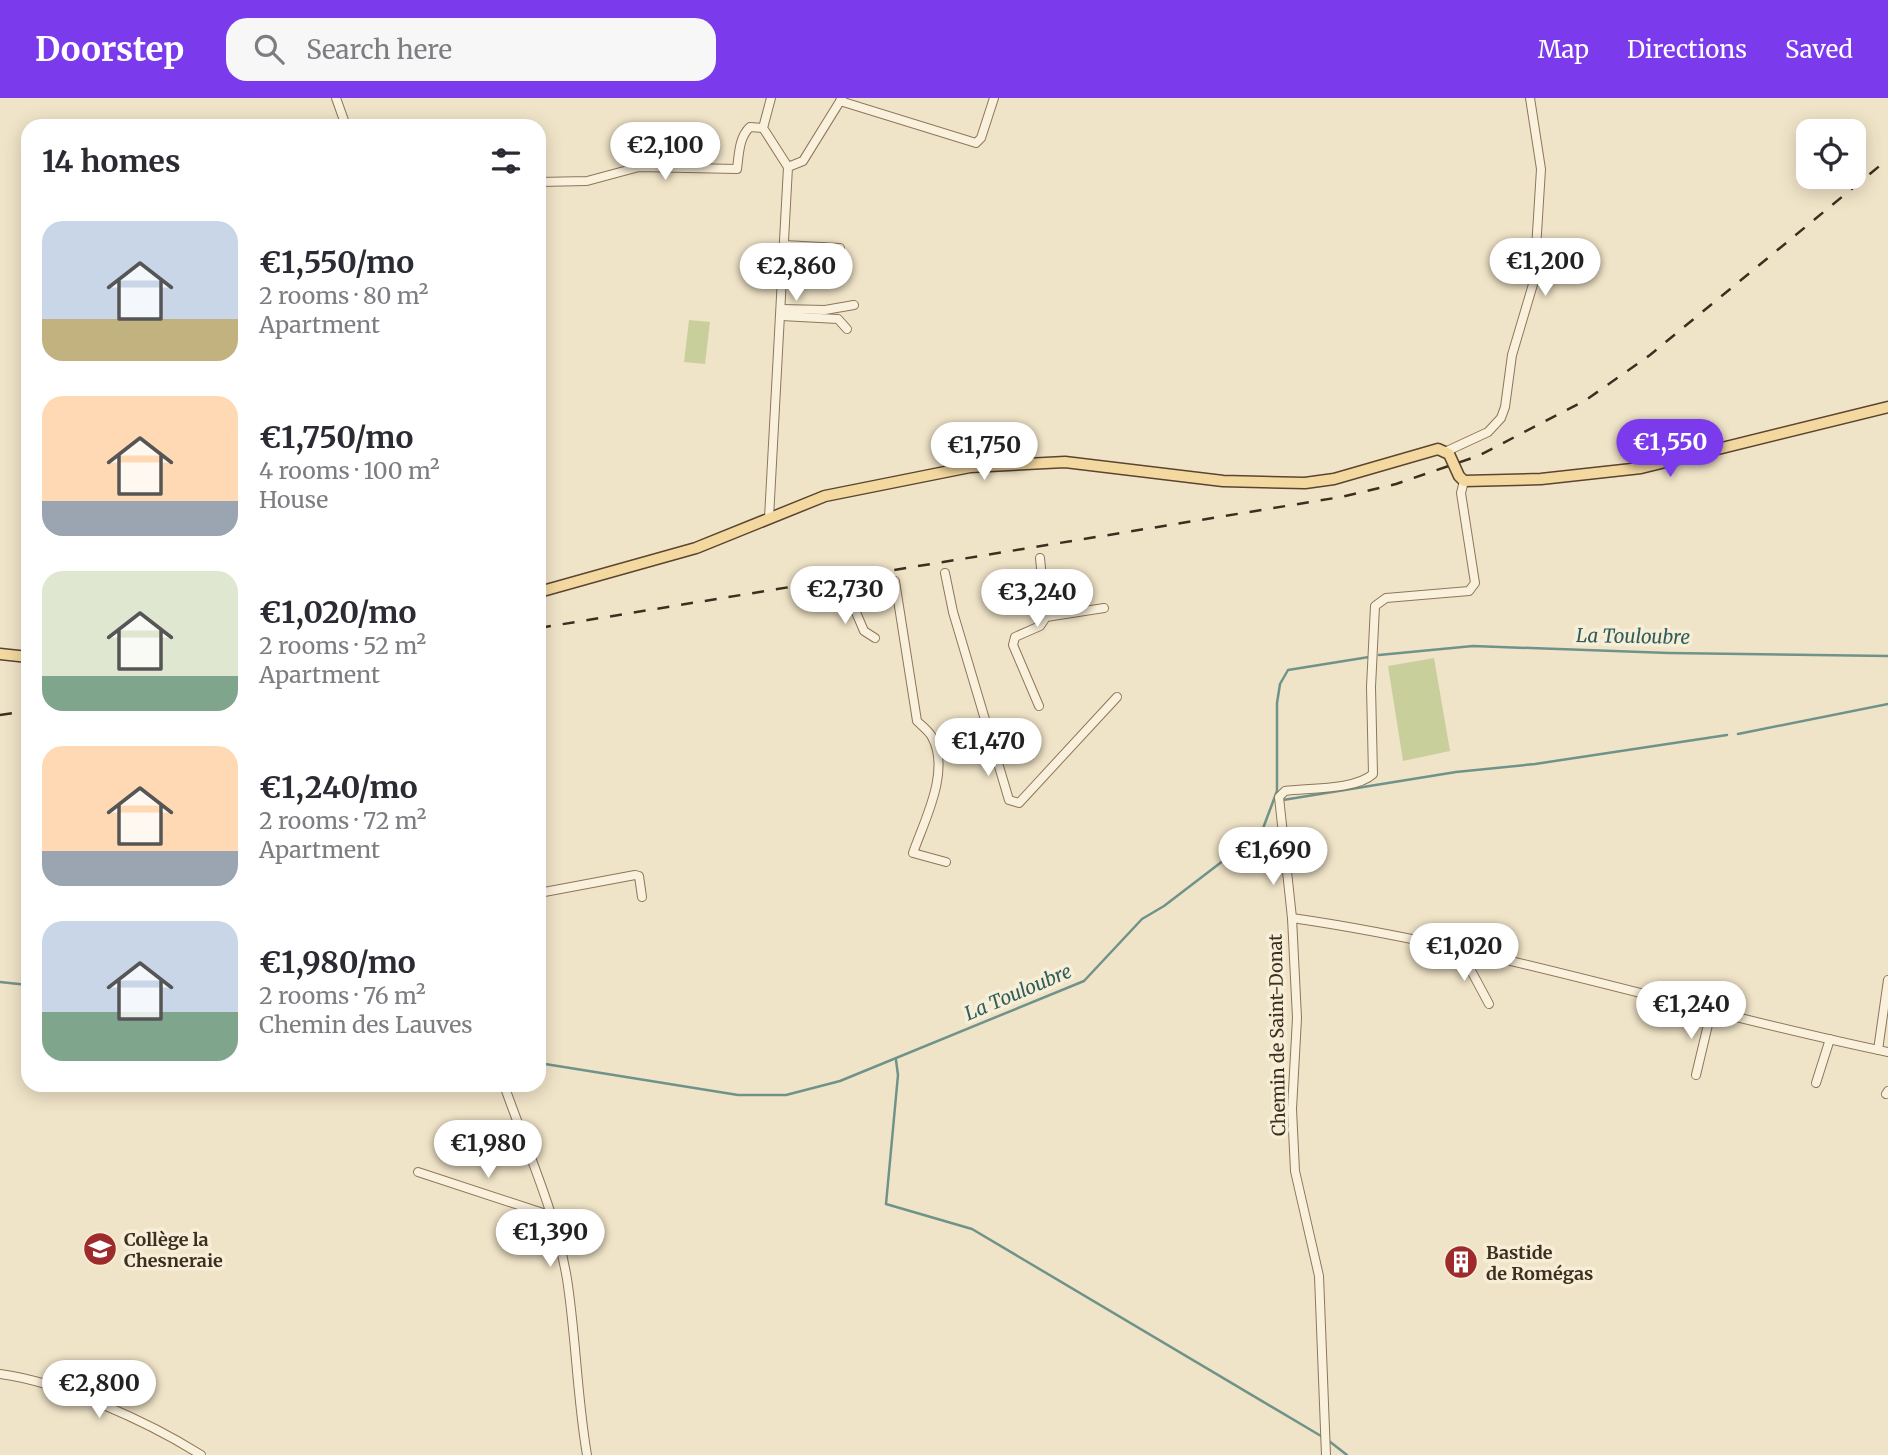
<!DOCTYPE html>
<meta charset="utf-8">
<style>
:root{--surface:#fff;--page:#f7f7f7;--text:#2b2b33;--muted:#7c7c81;--accent:#7c3aed}
body{margin:0;font-family:Merriweather,serif;background:var(--page);color:var(--text);height:100vh;display:flex;flex-direction:column;font-size:26px;white-space:nowrap}
*{box-sizing:border-box;margin:0}
p{font-size:23px;color:var(--muted)}
.icon{flex:none;width:38px;height:38px;fill:none;stroke:currentColor;stroke-width:2;stroke-linecap:round;stroke-linejoin:round}
.map{position:relative;flex:1;overflow:hidden}
.sheet{position:absolute;left:21px;top:21px;width:525px;height:973px;display:flex;flex-direction:column;background:var(--surface);border-radius:21px;box-shadow:0 4px 18px #0003}
.sheet>*{flex:none}
.controls{position:absolute;left:1796px;top:21px;display:grid;gap:14px}
.controls a{display:grid;place-items:center;width:70px;height:70px;border-radius:14px;background:var(--surface);box-shadow:0 4px 18px #0003;font-size:35px}
.price{position:absolute;translate:-50% -60px;padding:0 16px;border-radius:24px;background:#fff;color:#222;font-size:23px;line-height:46px;filter:drop-shadow(0 2px 4px #0008)}
.price::after{content:'';position:absolute;left:50%;top:42px;width:21px;height:16px;margin-left:-10px;background:inherit;clip-path:polygon(0 0,100% 0,50% 100%)}
.price.active{background:var(--accent);color:#fff}
ul{padding:0;list-style:none}
li{display:flex;align-items:center;gap:21px;height:175px;padding:0 21px}
li span{display:grid;place-items:center;flex:none;width:196px;height:140px;border-radius:21px;color:#555}
li>.icon{margin-inline-start:auto}
span .icon{width:84px;height:84px;fill:#fffc;stroke-width:1}
li b{font-size:30px}
h2{display:flex;justify-content:space-between;align-items:center;height:84px;padding:0 21px;font-size:30px}
header{display:flex;align-items:center;gap:42px;box-sizing:border-box;height:98px;padding:0 35px;background:var(--accent);color:#fff}
header strong{font-size:33px}
nav{display:flex;gap:38px;margin-inline-start:auto;font-size:24px}
.search{width:490px;height:63px;background:var(--page);display:flex;align-items:center;gap:18px;box-sizing:border-box;padding:0 24px;border-radius:21px;color:var(--muted);font-size:26px}
.map>svg:first-child{display:block}
.green{fill:#c9cf9b}
.lines{fill:none;stroke-linecap:round;stroke-linejoin:round}
.stream{stroke:#6f938a;stroke-width:2.5}
.minor-casing{stroke:#8d765c;stroke-width:10}
.major-casing{stroke:#5b4430;stroke-width:13}
.minor{stroke:#faf1dc;stroke-width:8}
.major{stroke:#f3d9a0;stroke-width:10}
.rail{stroke:#3d2e20;stroke-width:2.5;stroke-dasharray:12 12;stroke-linecap:butt}
.labels{text-anchor:middle;dominant-baseline:central;stroke-width:7;stroke-linejoin:round;paint-order:stroke}
.street-label{font-size:18px;fill:#3d2e20;stroke:#f7eed8}
.poi-label{font-size:18px;font-weight:bold;fill:#3d2e20;stroke:#f7eed8;text-anchor:start}
.water-label{font-size:19px;font-style:italic;fill:#2f5d5a;stroke:#f7eed8}
</style>
<header>
<strong>Doorstep</strong>
<div class="search"><svg class="icon" aria-label="search" viewBox="0 0 24 24"><circle cx="10" cy="10" r="6"/><path d="M15 15l6 6"/></svg>Search here</div>
<nav><a>Map</a><a>Directions</a><a>Saved</a></nav>
</header>
<div class="map">
<svg width="1888" height="1357" viewBox="0 0 1888 1357">
<rect width="100%" height="100%" fill="#f0e4c8"/>
<g class="green">
<path d="M689,222L710,224L705,266L684,264Z"/>
<path d="M1434,560L1450,653L1403,663L1388,568Z"/>
</g>
<g class="lines">
<g class="stream">
<path d="M1379,557L1473,548L1669,555L1888,558"/>
<path d="M1738,636L1888,606"/>
<path d="M1283,702L1456,674L1535,666L1727,637"/>
<path d="M0,884L28,887"/>
<path d="M896,962L898,977L886,1106L972,1131L1321,1338"/>
<path d="M539,965L738,997H786L840,983L1084,883L1142,821L1164,808L1262,733L1277,693V605L1280,586L1288,572L1369,559"/>
<path d="M1329,1343L1347,1357"/>
</g>
<g class="minor-casing">
<g id="minor">
<path d="M336,0L346,28"/>
<path d="M771,0L763,30L788,69"/>
<path d="M840,3L976,45L981,40L994,0"/>
<path d="M539,84L587,83L639,69L737,71C739,56 739,39 750,29L763,30"/>
<path d="M784,147L840,150"/>
<path d="M781,211L825,212L854,207"/>
<path d="M781,218L838,221L847,231"/>
<path d="M1447,353L1488,334L1501,320L1505,309L1512,257L1534,183L1541,71L1530,0"/>
<path d="M769,420L788,69L803,63L842,0"/>
<path d="M1040,460L1046,519L1104,510"/>
<path d="M945,475L953,514L1009,702L1019,705L1117,599"/>
<path d="M895,483L917,623C922,628 929,633 932,639C951,673 924,723 913,755L946,764"/>
<path d="M846,491L864,533L875,540"/>
<path d="M1039,608L1013,547L1015,539L1040,528L1046,519"/>
<path d="M539,795L635,777L639,778L642,799"/>
<path d="M1292,820C1494,849 1688,913 1888,954"/>
<path d="M1460,852L1489,906"/>
<path d="M1878,952L1888,882"/>
<path d="M1696,977L1711,914"/>
<path d="M1816,985L1830,941"/>
<path d="M504,987C526,1050 556,1115 567,1181C576,1239 577,1299 587,1357"/>
<path d="M1886,996L1888,993"/>
<path d="M418,1074L549,1117"/>
<path d="M0,1276C61,1284 149,1324 201,1357"/>
<path d="M1326,1357L1319,1178L1295,1073L1292,1011L1297,920L1292,820L1279,699L1285,693C1308,690 1356,692 1373,676L1371,589L1375,508L1386,500L1469,493L1475,485L1461,395L1464,383"/>
</g>
</g>
<g class="major-casing">
<g id="major">
<path d="M539,494L696,450L825,398L970,369L1065,364L1223,383L1305,385L1334,381L1438,351L1449,356L1459,378L1464,383L1541,381L1641,370L1888,309"/>
<path d="M0,556L28,559"/>
</g>
</g>
<use href="#minor" class="minor"/>
<use href="#major" class="major"/>
<g class="rail">
<path d="M539,530L1341,399L1396,386L1478,358L1586,302L1650,257L1888,61"/>
<path d="M0,617L28,613"/>
</g>
</g>
<defs>
<g id="school-disc" transform="scale(1.75)"><circle r="9.5" fill="#9e2a2b" stroke="#f7eed8"/><path d="M0-5L7-2L0 1L-7-2ZM-4 1L0 2.5L4 1V4Q0 6-4 4Z" fill="#fff"/></g>
<g id="building-disc" transform="scale(1.75)"><circle r="9.5" fill="#9e2a2b" stroke="#f7eed8"/><path d="M-4-6H4V6H1V3H-1V6H-4ZM-2.5-4.3h1.7v1.8h-1.7ZM.8-4.3h1.7v1.8H.8ZM-2.5-1h1.7V.8h-1.7ZM.8-1h1.7V.8H.8Z" fill="#fff"/></g>
</defs>
<g fill-rule="evenodd">
<use href="#school-disc" x="100" y="1151"/>
<use href="#building-disc" x="1461" y="1164"/>
</g>
<g class="labels">
<g class="street-label">
<text transform="translate(1277 937) rotate(-91)">Chemin de Saint-Donat</text>
</g>
<g class="poi-label">
<text x="124" y="1141">Collège la<tspan x="124" dy="21">Chesneraie</tspan></text>
<text x="1486" y="1154">Bastide<tspan x="1486" dy="21">de Romégas</tspan></text>
</g>
<g class="water-label">
<text transform="translate(1633 538) rotate(1)">La Touloubre</text>
<text transform="translate(1018 894) rotate(-23)">La Touloubre</text>
</g>
</g>
</svg>
<div class="controls">
<a><svg class="icon" aria-label="locate" viewBox="0 0 24 24"><circle cx="12" cy="12" r="6"/><path d="M12 2v4M12 18v4M2 12h4M18 12h4"/></svg></a>
</div>
<b class="price" style="left:665px;top:84px">€2,100</b>
<b class="price" style="left:1545px;top:200px">€1,200</b>
<b class="price" style="left:796px;top:205px">€2,860</b>
<b class="price active" style="left:1670px;top:381px">€1,550</b>
<b class="price" style="left:984px;top:384px">€1,750</b>
<b class="price" style="left:845px;top:528px">€2,730</b>
<b class="price" style="left:1037px;top:531px">€3,240</b>
<b class="price" style="left:988px;top:680px">€1,470</b>
<b class="price" style="left:1273px;top:789px">€1,690</b>
<b class="price" style="left:1464px;top:885px">€1,020</b>
<b class="price" style="left:1691px;top:943px">€1,240</b>
<b class="price" style="left:488px;top:1082px">€1,980</b>
<b class="price" style="left:550px;top:1171px">€1,390</b>
<b class="price" style="left:99px;top:1322px">€2,800</b>
<section class="sheet">
<h2>14 homes<svg class="icon" aria-label="filters" viewBox="0 0 24 24"><path d="M4 7h16M4 17h16"/><circle cx="9" cy="7" r="2"/><circle cx="15" cy="17" r="2"/></svg></h2>
<ul>
<li><span style="background:linear-gradient(#c9d6e8 70%,#c2b280 0)"><svg class="icon" aria-label="home" viewBox="0 0 24 24"><path d="M3 11l9-7 9 7M6 9v11h12V9"/></svg></span><div><b>€1,550/mo</b><p>2 rooms · 80 m²</p><p>Apartment</p></div></li>
<li><span style="background:linear-gradient(#ffd9b3 75%,#9aa5b1 0)"><svg class="icon" aria-label="home" viewBox="0 0 24 24"><path d="M3 11l9-7 9 7M6 9v11h12V9"/></svg></span><div><b>€1,750/mo</b><p>4 rooms · 100 m²</p><p>House</p></div></li>
<li><span style="background:linear-gradient(#dfe7d0 75%,#7fa58c 0)"><svg class="icon" aria-label="home" viewBox="0 0 24 24"><path d="M3 11l9-7 9 7M6 9v11h12V9"/></svg></span><div><b>€1,020/mo</b><p>2 rooms · 52 m²</p><p>Apartment</p></div></li>
<li><span style="background:linear-gradient(#ffd9b3 75%,#9aa5b1 0)"><svg class="icon" aria-label="home" viewBox="0 0 24 24"><path d="M3 11l9-7 9 7M6 9v11h12V9"/></svg></span><div><b>€1,240/mo</b><p>2 rooms · 72 m²</p><p>Apartment</p></div></li>
<li><span style="background:linear-gradient(#c9d6e8 65%,#7fa58c 0)"><svg class="icon" aria-label="home" viewBox="0 0 24 24"><path d="M3 11l9-7 9 7M6 9v11h12V9"/></svg></span><div><b>€1,980/mo</b><p>2 rooms · 76 m²</p><p>Chemin des Lauves</p></div></li>
</ul>
</section>
</div>
